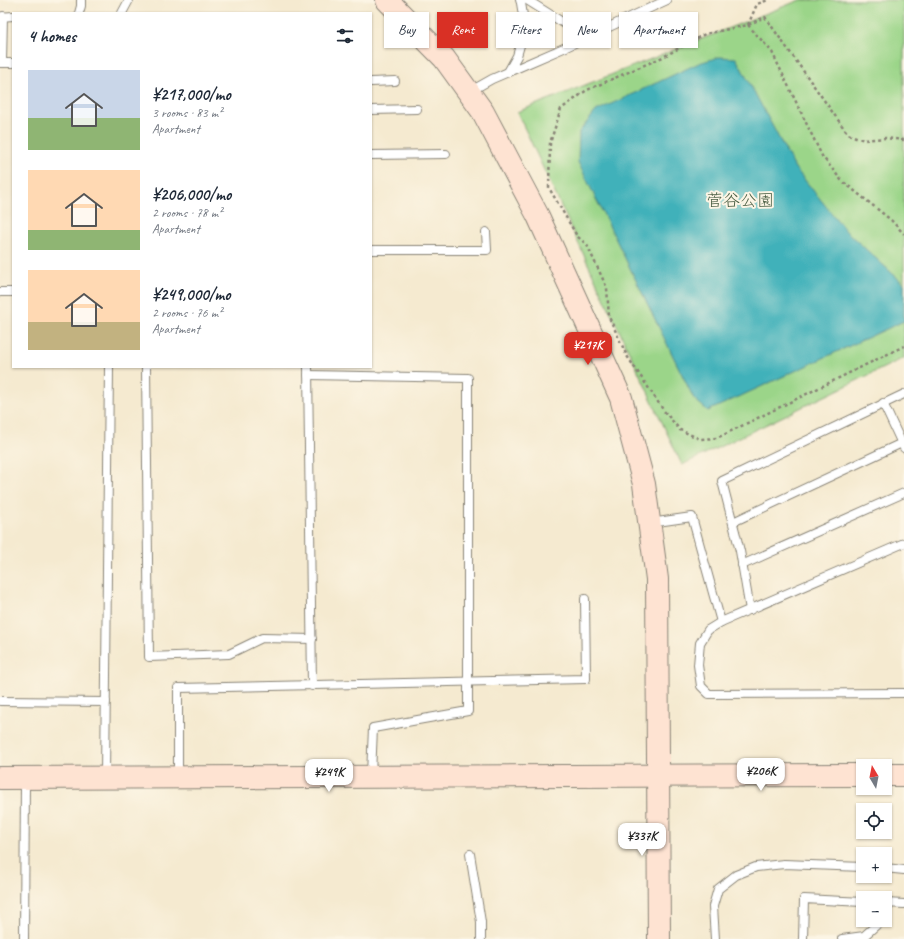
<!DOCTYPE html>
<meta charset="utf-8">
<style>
:root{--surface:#fff;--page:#f6f6f7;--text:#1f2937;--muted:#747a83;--accent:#d93025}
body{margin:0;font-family:Caveat,"Klee One",sans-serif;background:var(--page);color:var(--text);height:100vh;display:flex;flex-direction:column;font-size:15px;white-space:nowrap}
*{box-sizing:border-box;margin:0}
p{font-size:13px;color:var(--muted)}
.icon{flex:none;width:22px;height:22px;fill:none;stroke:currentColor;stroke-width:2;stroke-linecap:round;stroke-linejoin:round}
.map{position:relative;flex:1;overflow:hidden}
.details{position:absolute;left:12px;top:12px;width:360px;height:356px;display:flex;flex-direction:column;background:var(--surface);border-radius:0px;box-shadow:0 1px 3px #0004}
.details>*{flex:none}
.hud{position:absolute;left:384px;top:12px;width:380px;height:36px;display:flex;gap:8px}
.needle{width:26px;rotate:350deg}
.controls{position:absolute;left:856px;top:759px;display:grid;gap:8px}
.controls a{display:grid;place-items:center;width:36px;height:36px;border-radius:0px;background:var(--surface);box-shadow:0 1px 3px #0004;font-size:20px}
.price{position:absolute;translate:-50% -34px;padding:0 9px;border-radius:8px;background:#fff;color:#222;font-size:13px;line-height:26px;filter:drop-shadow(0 1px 2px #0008)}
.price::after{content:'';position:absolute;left:50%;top:24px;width:12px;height:9px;margin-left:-6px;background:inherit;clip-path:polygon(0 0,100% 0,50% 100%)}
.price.current{background:var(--accent);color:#fff}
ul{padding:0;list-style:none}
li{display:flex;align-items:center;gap:12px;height:100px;padding:0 16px}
li span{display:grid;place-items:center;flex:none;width:112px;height:80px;border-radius:0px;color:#555}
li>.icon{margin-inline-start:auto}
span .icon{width:48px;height:48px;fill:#fffc;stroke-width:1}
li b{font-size:17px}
h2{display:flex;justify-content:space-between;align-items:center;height:48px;padding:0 16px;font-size:17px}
.chip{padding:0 14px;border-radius:0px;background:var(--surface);box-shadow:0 1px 3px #0004;font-size:14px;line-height:36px}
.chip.current{background:var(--accent);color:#fff}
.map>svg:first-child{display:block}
.green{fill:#9bd589;stroke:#5c7852}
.water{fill:#41b1ba;stroke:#2e666b}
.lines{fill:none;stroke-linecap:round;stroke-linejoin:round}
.lane-casing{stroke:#888376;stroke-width:10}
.secondary-casing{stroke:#888376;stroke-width:24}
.path{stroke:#888376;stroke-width:2.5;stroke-dasharray:3 3;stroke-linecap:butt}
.lane{stroke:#fff;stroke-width:8}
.secondary{stroke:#fee3d2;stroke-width:22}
.labels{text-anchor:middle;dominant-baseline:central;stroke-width:4;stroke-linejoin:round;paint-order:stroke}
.park-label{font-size:17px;fill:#485d42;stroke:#fcf5e5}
</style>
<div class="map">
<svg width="904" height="939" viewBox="0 0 904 939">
<rect width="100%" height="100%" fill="#fcf5e5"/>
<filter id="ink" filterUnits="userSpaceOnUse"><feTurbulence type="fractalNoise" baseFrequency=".025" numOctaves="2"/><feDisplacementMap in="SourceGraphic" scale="8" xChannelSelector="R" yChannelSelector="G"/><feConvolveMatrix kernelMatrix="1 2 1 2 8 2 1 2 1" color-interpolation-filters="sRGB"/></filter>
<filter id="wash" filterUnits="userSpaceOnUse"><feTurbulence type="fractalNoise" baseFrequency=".012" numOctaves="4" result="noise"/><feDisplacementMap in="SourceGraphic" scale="16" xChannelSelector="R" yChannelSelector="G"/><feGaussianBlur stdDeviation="0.9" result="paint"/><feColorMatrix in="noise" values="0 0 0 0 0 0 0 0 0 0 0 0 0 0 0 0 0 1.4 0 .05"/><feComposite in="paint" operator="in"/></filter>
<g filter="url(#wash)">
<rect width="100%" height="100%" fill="#f5ead0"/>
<path class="green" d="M800,0H904V358L682,465L517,112Z"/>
<path class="water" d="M719,57L736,58L795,168L846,231L904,284V321L708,411L694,399L578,162L579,132L596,111L699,63Z"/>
</g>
<g filter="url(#ink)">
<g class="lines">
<g class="lane-casing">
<g id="lane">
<path d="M527,0L570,27L585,38"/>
<path d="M79,13L81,6V0"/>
<path d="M122,13L129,0"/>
<path d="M0,17L13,16"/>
<path d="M0,63H13"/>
<path d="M2,63L3,16"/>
<path d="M508,72L517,56L525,28L521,3L520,0"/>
<path d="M371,82L395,81"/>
<path d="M469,92L492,79L566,47L667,0"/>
<path d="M371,110L417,109"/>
<path d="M371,155L446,154"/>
<path d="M371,250H487L486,232"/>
<path d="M0,292H13"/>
<path d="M146,367L149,657L229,654L262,638L312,639"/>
<path d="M308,367L312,686"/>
<path d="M308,375L468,378V711L373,728L371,775"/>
<path d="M883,403L904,448"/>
<path d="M733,522L904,442"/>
<path d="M650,523L692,517L721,622"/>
<path d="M904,543L721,622L708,630L700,643L698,665L701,686L709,694L904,693"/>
<path d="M742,565L904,493"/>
<path d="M750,610L740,551L722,481L904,394"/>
<path d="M0,701L106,702"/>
<path d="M178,776V688L586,679L585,599"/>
<path d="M105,777L109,367"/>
<path d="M470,854L481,922V939"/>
<path d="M885,868L904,870"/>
<path d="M885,903L904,904"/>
<path d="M885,914L890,903"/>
<path d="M24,939L25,779"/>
<path d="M715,939L713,906L718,889L736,875L756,867L784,864L863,867"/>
<path d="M803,939L804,899L863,902"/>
<path d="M842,939L864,936L882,920"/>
</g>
</g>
<g class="secondary-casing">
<g id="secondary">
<path d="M387,0L444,58L483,112L538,216L621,398L644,484L657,579L659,939"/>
<path d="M885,775H904"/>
<path d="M0,778L863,775"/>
</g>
</g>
<g class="path">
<path d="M748,25L772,52L822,156L841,180L891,220L904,234"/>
<path d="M748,25L757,4L768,0"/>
<path d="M904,140L885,138L864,140L848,134L765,17L748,25L705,34L663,57L587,90L561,109L550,143L549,188L577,236L587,245L607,288L609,317L627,356L664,411L680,430L700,439L717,438L904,346"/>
</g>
<use href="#lane" class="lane"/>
<use href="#secondary" class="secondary"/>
</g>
</g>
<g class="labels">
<g class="park-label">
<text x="740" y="200">菅谷公園</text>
</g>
</g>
</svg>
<div class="controls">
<a><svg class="needle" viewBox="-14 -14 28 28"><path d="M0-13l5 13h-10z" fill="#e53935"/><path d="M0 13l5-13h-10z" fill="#747a83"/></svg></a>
<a><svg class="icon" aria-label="locate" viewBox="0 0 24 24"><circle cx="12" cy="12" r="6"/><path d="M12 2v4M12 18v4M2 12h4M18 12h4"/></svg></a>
<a>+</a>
<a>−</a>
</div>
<b class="price current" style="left:588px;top:366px">¥217K</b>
<b class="price" style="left:761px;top:792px">¥206K</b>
<b class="price" style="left:329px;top:793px">¥249K</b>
<b class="price" style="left:642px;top:857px">¥337K</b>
<div class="hud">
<a class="chip">Buy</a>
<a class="chip current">Rent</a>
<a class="chip">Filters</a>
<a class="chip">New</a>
<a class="chip">Apartment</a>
</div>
<section class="details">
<h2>4 homes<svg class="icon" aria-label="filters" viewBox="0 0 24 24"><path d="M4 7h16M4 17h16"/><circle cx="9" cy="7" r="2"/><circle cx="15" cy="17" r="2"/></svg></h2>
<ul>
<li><span style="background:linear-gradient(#c9d6e8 60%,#8fb573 0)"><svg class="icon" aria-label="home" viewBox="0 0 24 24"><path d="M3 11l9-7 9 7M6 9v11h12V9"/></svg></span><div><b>¥217,000/mo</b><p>3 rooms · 83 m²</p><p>Apartment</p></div></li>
<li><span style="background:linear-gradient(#ffd9b3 75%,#8fb573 0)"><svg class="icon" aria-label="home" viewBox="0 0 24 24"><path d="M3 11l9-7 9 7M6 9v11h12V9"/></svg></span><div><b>¥206,000/mo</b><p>2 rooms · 78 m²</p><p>Apartment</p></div></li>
<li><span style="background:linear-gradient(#ffd9b3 65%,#c2b280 0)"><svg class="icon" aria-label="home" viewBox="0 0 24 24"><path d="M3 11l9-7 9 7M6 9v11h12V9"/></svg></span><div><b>¥249,000/mo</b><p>2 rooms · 76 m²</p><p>Apartment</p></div></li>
</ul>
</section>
</div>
